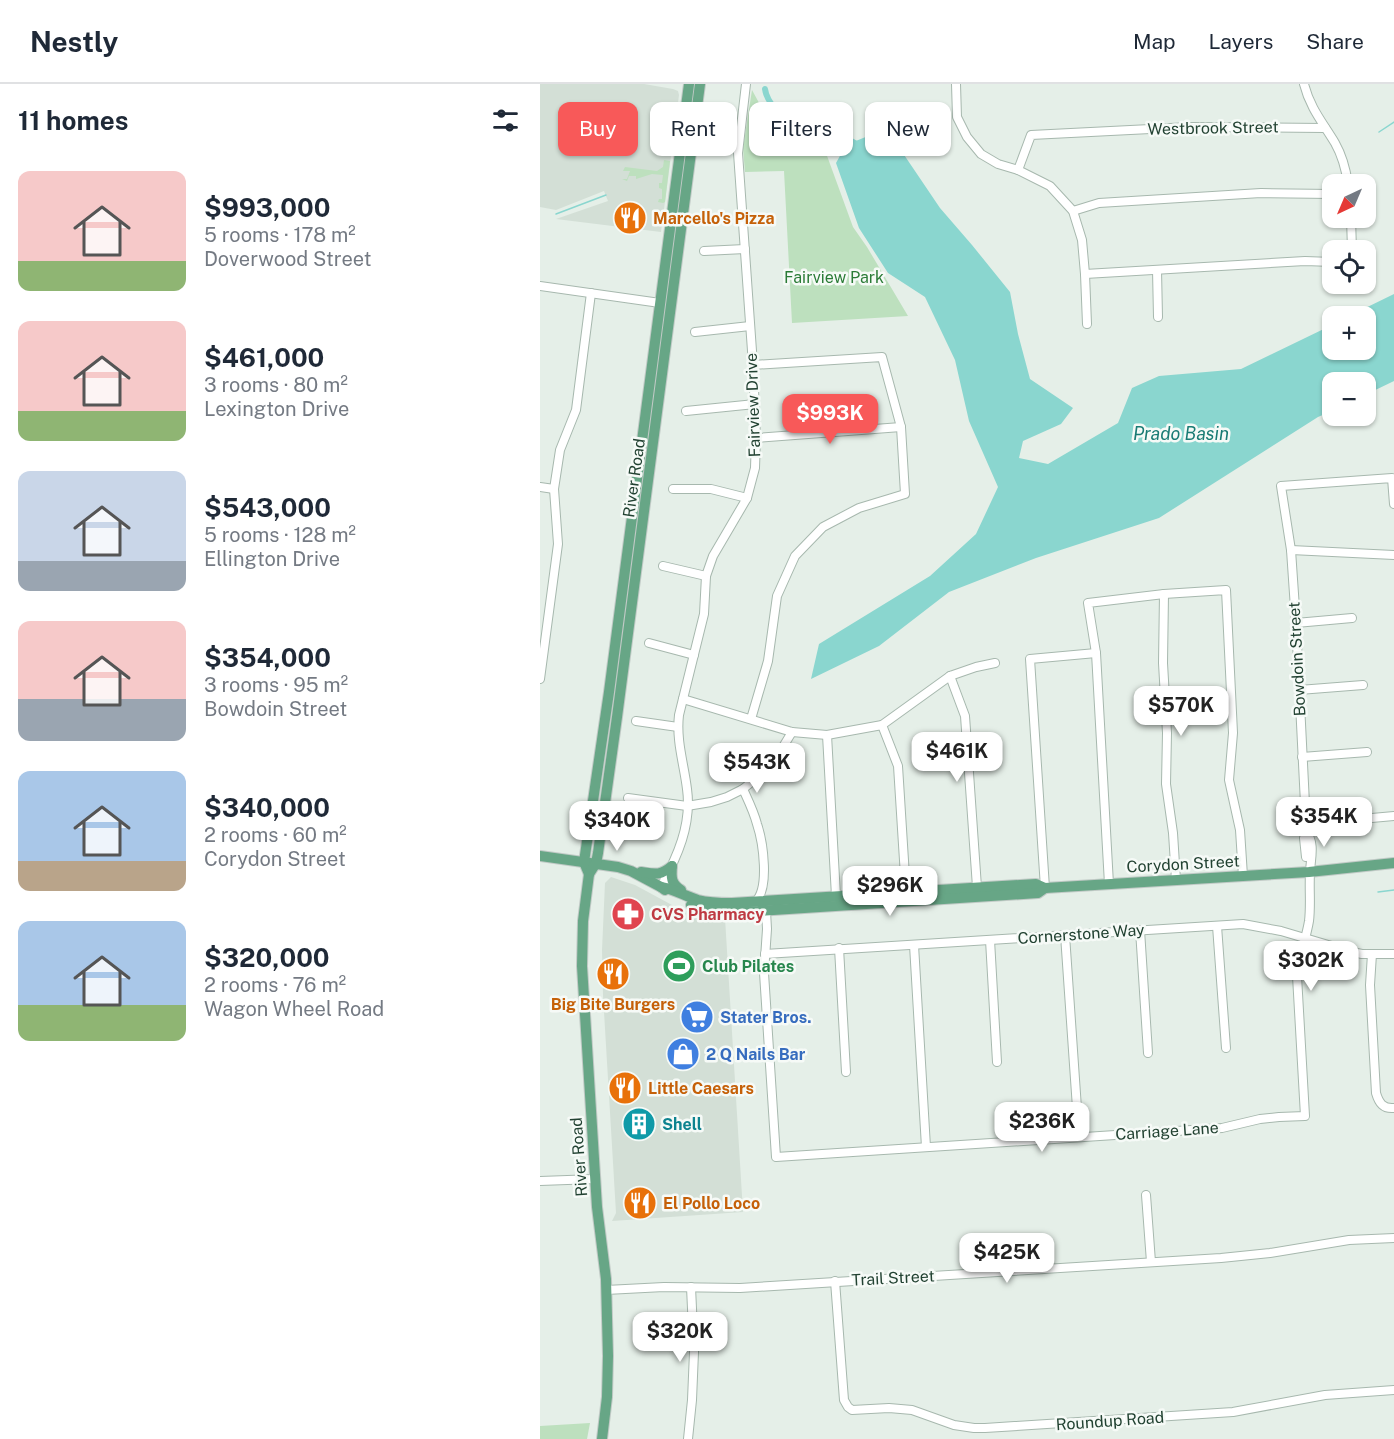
<!DOCTYPE html>
<meta charset="utf-8">
<style>
:root{--surface:#fff;--page:#f6f6f7;--text:#1f2937;--muted:#747a83;--line:#e0e1e3;--accent:#f85959}
body{margin:0;font-family:"Public Sans",sans-serif;background:var(--page);color:var(--text);height:100vh;display:flex;flex-direction:column;font-size:22px;white-space:nowrap}
*{box-sizing:border-box;margin:0}
p{font-size:20px;color:var(--muted)}
.icon{flex:none;width:33px;height:33px;fill:none;stroke:currentColor;stroke-width:2;stroke-linecap:round;stroke-linejoin:round}
.map{position:relative;flex:1;overflow:hidden}
.side{display:flex;flex-direction:column;background:var(--surface);width:540px}
.side>*{flex:none}
.guide{position:absolute;left:18px;top:18px;width:570px;height:54px;display:flex;gap:12px}
.needle{width:39px;rotate:224deg}
.buttons{position:absolute;left:782px;top:90px;display:grid;gap:12px}
.buttons a{display:grid;place-items:center;width:54px;height:54px;border-radius:12px;background:var(--surface);box-shadow:0 2px 4px #0004;font-size:30px}
.price{position:absolute;translate:-50% -51px;padding:0 14px;border-radius:12px;background:#fff;color:#222;font-size:20px;line-height:39px;filter:drop-shadow(0 2px 3px #0008)}
.price::after{content:'';position:absolute;left:50%;top:36px;width:18px;height:14px;margin-left:-9px;background:inherit;clip-path:polygon(0 0,100% 0,50% 100%)}
.price.selected{background:var(--accent);color:#fff}
ul{padding:0;list-style:none}
li{display:flex;align-items:center;gap:18px;height:150px;padding:0 18px}
li span{display:grid;place-items:center;flex:none;width:168px;height:120px;border-radius:12px;color:#555}
li>.icon{margin-inline-start:auto}
span .icon{width:72px;height:72px;fill:#fffc;stroke-width:1}
li b{font-size:26px}
h2{display:flex;justify-content:space-between;align-items:center;height:72px;padding:0 18px;font-size:26px}
.pill{padding:0 21px;border-radius:12px;background:var(--surface);box-shadow:0 2px 4px #0004;font-size:21px;line-height:54px}
.pill.selected{background:var(--accent);color:#fff}
header{display:flex;align-items:center;gap:36px;box-sizing:border-box;height:84px;padding:0 30px;background:var(--surface);border-bottom:2px solid var(--line)}
header strong{font-size:28px}
nav{display:flex;gap:33px;margin-inline-start:auto;font-size:21px}
main{display:flex;flex:1;min-height:0}
.map>svg:first-child{display:block}
.built{fill:#d3dfd6}
.green{fill:#bde0be}
.water{fill:#8ad6cf}
.lines{fill:none;stroke-linecap:round;stroke-linejoin:round}
.stream{stroke:#8ad6cf;stroke-width:1.5}
.canal{stroke:#8ad6cf;stroke-width:6}
.minor-casing{stroke:#a7b8ae;stroke-width:10}
.major-casing{stroke:#c1cac6;stroke-width:12}
.minor{stroke:#fff;stroke-width:8}
.major{stroke:#67a686;stroke-width:10}
.labels{text-anchor:middle;dominant-baseline:central;stroke-width:5;stroke-linejoin:round;paint-order:stroke}
.street-label{font-size:16px;fill:#224232;stroke:#f6faf7}
.food-label{font-size:16px;font-weight:bold;fill:#c56008;stroke:#f6faf7;text-anchor:start}
.park-label{font-size:16px;fill:#2a7b36;stroke:#f6faf7}
.health-label{font-size:16px;font-weight:bold;fill:#be3a42;stroke:#f6faf7;text-anchor:start}
.leisure-label{font-size:16px;font-weight:bold;fill:#27864d;stroke:#f6faf7;text-anchor:start}
.shop-label{font-size:16px;font-weight:bold;fill:#366cbe;stroke:#f6faf7;text-anchor:start}
.culture-label{font-size:16px;font-weight:bold;fill:#0d838f;stroke:#f6faf7;text-anchor:start}
.water-label{font-size:18px;font-style:italic;fill:#197b74;stroke:#f6faf7}
</style>
<header>
<strong>Nestly</strong>
<nav><a>Map</a><a>Layers</a><a>Share</a></nav>
</header>
<main>
<section class="side">
<h2>11 homes<svg class="icon" aria-label="filters" viewBox="0 0 24 24"><path d="M4 7h16M4 17h16"/><circle cx="9" cy="7" r="2"/><circle cx="15" cy="17" r="2"/></svg></h2>
<ul>
<li><span style="background:linear-gradient(#f6c9c9 75%,#8fb573 0)"><svg class="icon" aria-label="home" viewBox="0 0 24 24"><path d="M3 11l9-7 9 7M6 9v11h12V9"/></svg></span><div><b>$993,000</b><p>5 rooms · 178 m²</p><p>Doverwood Street</p></div></li>
<li><span style="background:linear-gradient(#f6c9c9 75%,#8fb573 0)"><svg class="icon" aria-label="home" viewBox="0 0 24 24"><path d="M3 11l9-7 9 7M6 9v11h12V9"/></svg></span><div><b>$461,000</b><p>3 rooms · 80 m²</p><p>Lexington Drive</p></div></li>
<li><span style="background:linear-gradient(#c9d6e8 75%,#9aa5b1 0)"><svg class="icon" aria-label="home" viewBox="0 0 24 24"><path d="M3 11l9-7 9 7M6 9v11h12V9"/></svg></span><div><b>$543,000</b><p>5 rooms · 128 m²</p><p>Ellington Drive</p></div></li>
<li><span style="background:linear-gradient(#f6c9c9 65%,#9aa5b1 0)"><svg class="icon" aria-label="home" viewBox="0 0 24 24"><path d="M3 11l9-7 9 7M6 9v11h12V9"/></svg></span><div><b>$354,000</b><p>3 rooms · 95 m²</p><p>Bowdoin Street</p></div></li>
<li><span style="background:linear-gradient(#a9c7e8 75%,#b9a48a 0)"><svg class="icon" aria-label="home" viewBox="0 0 24 24"><path d="M3 11l9-7 9 7M6 9v11h12V9"/></svg></span><div><b>$340,000</b><p>2 rooms · 60 m²</p><p>Corydon Street</p></div></li>
<li><span style="background:linear-gradient(#a9c7e8 70%,#8fb573 0)"><svg class="icon" aria-label="home" viewBox="0 0 24 24"><path d="M3 11l9-7 9 7M6 9v11h12V9"/></svg></span><div><b>$320,000</b><p>2 rooms · 76 m²</p><p>Wagon Wheel Road</p></div></li>
</ul>
</section>
<div class="map">
<svg width="854" height="1355" viewBox="0 0 854 1355">
<rect width="100%" height="100%" fill="#e5efe8"/>
<g class="built">
<path d="M0,0H104L133,5L138,7L139,11L121,148L16,135L68,117L64,107L16,126L0,123Z"/>
<path d="M71,793L95,801L132,821L147,827L159,831L185,834L203,1128L72,1137L76,1129L63,911L62,866L65,799Z"/>
</g>
<g class="green">
<path d="M212,6L224,28L237,41L286,69L313,143L327,163L368,232L252,239L244,87L205,88L203,64Z"/>
<path d="M124,76L130,77L125,118L123,119L118,118L119,115H122V105L119,104V99H122L123,91L112,90L96,95V92H89L87,97L82,95H87L90,87H83L85,83L117,87L123,83Z"/>
<path d="M50,1339L47,1355H0V1342Z"/>
</g>
<path class="water" d="M328,52L352,53L400,124L432,161L470,208L478,250L490,295L533,324L521,340L483,357L479,374L508,380L578,339L592,304L619,292L701,285L792,241V266H825V232H809L854,210V297L825,311V298H792V327L778,333L619,434L496,474L409,508L339,562L271,595L279,560L390,492L436,450L458,403L429,337L415,276L385,213L348,189L319,144L296,79L306,61Z"/>
<g class="lines">
<g class="stream">
<path d="M839,48L854,38"/>
<path d="M16,130L66,111"/>
<path d="M838,808L854,806"/>
</g>
<path class="canal" d="M225,5C226,13 230,19 236,26C259,51 293,42 319,62"/>
<g class="minor-casing">
<g id="minor">
<path d="M416,0L417,33L427,53L441,70L458,80L478,86L510,102L533,127L542,156L545,190L547,240"/>
<path d="M764,0C770,24 783,39 795,59C803,73 806,86 808,100"/>
<path d="M478,86L491,51L650,43L785,44"/>
<path d="M533,127L559,119L721,109L792,110"/>
<path d="M811,134L812,166"/>
<path d="M164,167L205,165"/>
<path d="M617,186L618,233"/>
<path d="M545,190L765,177L792,178"/>
<path d="M0,202L120,219"/>
<path d="M155,248L210,242"/>
<path d="M146,327L215,320"/>
<path d="M216,354L361,343"/>
<path d="M0,403L14,405"/>
<path d="M133,405H171L207,414"/>
<path d="M751,466L854,471"/>
<path d="M123,482L166,492"/>
<path d="M624,510L623,579L627,649L626,700L633,749L636,796"/>
<path d="M756,539L812,534"/>
<path d="M109,559L154,571"/>
<path d="M410,592L425,632L437,803"/>
<path d="M0,595L18,460L14,405L20,366L36,326L51,209"/>
<path d="M759,606L823,601"/>
<path d="M143,615L252,648L287,651L342,641L410,592L436,583L455,579"/>
<path d="M211,635L228,577L237,512L255,472L283,443L319,424L365,410L361,343L342,273L213,281"/>
<path d="M96,637L138,643"/>
<path d="M342,641L358,682L366,808"/>
<path d="M287,651L296,812"/>
<path d="M762,673L827,668"/>
<path d="M203,705C208,716 214,728 217,740C223,758 230,805 215,818H217"/>
<path d="M88,714L147,722L171,718L187,713L203,705L232,681L252,648"/>
<path d="M766,740L854,732"/>
<path d="M766,773L764,754L766,748V740L756,539L751,466L741,402L852,394L854,420"/>
<path d="M569,800L556,569L548,519L624,510L686,506L693,649L689,696L700,746L703,792"/>
<path d="M121,803C137,773 152,741 147,705C144,680 136,657 139,631L164,530L166,492L173,472L207,414L215,384L216,354L213,281L198,69L206,0"/>
<path d="M505,804L490,575L556,569"/>
<path d="M226,827L227,845L224,889L236,1073L682,1044L720,1035L739,1033L765,1032L757,892C758,873 766,856 769,837C771,821 769,805 770,789C770,777 776,759 766,748"/>
<path d="M677,842L686,964"/>
<path d="M600,846L608,969"/>
<path d="M525,851L539,1053"/>
<path d="M450,856L457,978"/>
<path d="M374,861L386,1063"/>
<path d="M299,864L306,988"/>
<path d="M225,870L703,840L741,847L812,868L822,870H854"/>
<path d="M832,870L830,901L836,1009C839,1019 843,1025 854,1024"/>
<path d="M0,1097L55,1095"/>
<path d="M606,1111L611,1178"/>
<path d="M295,1197L304,1316L308,1323L312,1326L349,1324L372,1326L414,1341L434,1344H445L693,1328L785,1311L854,1306"/>
<path d="M66,1206L124,1203L200,1204L681,1174L730,1169L809,1156L854,1154"/>
<path d="M148,1355L152,1316L154,1268L151,1203"/>
</g>
</g>
<g class="major-casing">
<g id="major">
<path d="M0,772L78,783L91,787L121,803L125,806"/>
<path d="M132,782C131,793 131,800 141,806"/>
<path d="M101,788C115,790 120,792 132,782"/>
<path d="M49,790L44,778L69,608L149,0"/>
<path d="M121,803C134,805 145,812 158,816C169,819 181,819 192,819L496,800L505,804L769,788L854,779"/>
<path d="M151,821L180,828L218,827L498,809L505,804"/>
<path d="M62,1355L67,1313L68,1272L66,1195L57,1123L42,882L43,837L49,790L56,779L58,769L77,633L160,0"/>
</g>
</g>
<use href="#minor" class="minor"/>
<use href="#major" class="major"/>
</g>
<defs>
<g id="restaurant-disc" transform="scale(1.725)"><circle r="9.5" fill="#e8710a" stroke="#f6faf7"/><path d="M-5-6h1v4h1v-4h1v4h1v-4h1v5L-1.5 .5V6h-2V.5L-5-1ZM5-6V6H3V1.5H1.5Q1.5-4 5-6Z" fill="#fff"/></g>
<g id="pharmacy-disc" transform="scale(1.725)"><circle r="9.5" fill="#e0444e" stroke="#f6faf7"/><path d="M-2-6h4v4h4v4h-4v4h-4v-4h-4v-4h4Z" fill="#fff"/></g>
<g id="stadium-disc" transform="scale(1.725)"><circle r="9.5" fill="#2e9e5b" stroke="#f6faf7"/><path d="M0-5a6.5 5 0 1 0 0 10a6.5 5 0 1 0 0-10ZM-3.5-1.8h7v3.6h-7Z" fill="#fff"/></g>
<g id="supermarket-disc" transform="scale(1.725)"><circle r="9.5" fill="#3f7fe0" stroke="#f6faf7"/><path d="M-6-5.5h2.5l.6 2H6L4.5 2H-2.5L-4.4-4H-6ZM-1.5 3.2a1.3 1.3 0 1 0 .1 0ZM3 3.2a1.3 1.3 0 1 0 .1 0Z" fill="#fff"/></g>
<g id="shop-disc" transform="scale(1.725)"><circle r="9.5" fill="#3f7fe0" stroke="#f6faf7"/><path d="M-5-2.5h2.3a2.7 3.5 0 0 1 5.4 0H5L5.5 6h-11ZM-1.5-2.5h3a1.5 2.3 0 0 0-3 0Z" fill="#fff"/></g>
<g id="building-disc" transform="scale(1.725)"><circle r="9.5" fill="#0f9aa8" stroke="#f6faf7"/><path d="M-4-6H4V6H1V3H-1V6H-4ZM-2.5-4.3h1.7v1.8h-1.7ZM.8-4.3h1.7v1.8H.8ZM-2.5-1h1.7V.8h-1.7ZM.8-1h1.7V.8H.8Z" fill="#fff"/></g>
</defs>
<g fill-rule="evenodd">
<use href="#restaurant-disc" x="90" y="134"/>
<use href="#pharmacy-disc" x="88" y="830"/>
<use href="#stadium-disc" x="139" y="882"/>
<use href="#restaurant-disc" x="73" y="890"/>
<use href="#supermarket-disc" x="157" y="933"/>
<use href="#shop-disc" x="143" y="970"/>
<use href="#restaurant-disc" x="85" y="1004"/>
<use href="#building-disc" x="99" y="1040"/>
<use href="#restaurant-disc" x="100" y="1119"/>
</g>
<g class="labels">
<g class="street-label">
<text transform="translate(673 44) rotate(-1)">Westbrook Street</text>
<text transform="translate(213 321) rotate(-92)">Fairview Drive</text>
<text transform="translate(94 394) rotate(-82)">River Road</text>
<text transform="translate(757 575) rotate(-93)">Bowdoin Street</text>
<text transform="translate(643 780) rotate(-3)">Corydon Street</text>
<text transform="translate(541 850) rotate(-4)">Cornerstone Way</text>
<text transform="translate(627 1047) rotate(-4)">Carriage Lane</text>
<text transform="translate(39 1073) rotate(-94)">River Road</text>
<text transform="translate(353 1194) rotate(-3)">Trail Street</text>
<text transform="translate(570 1337) rotate(-4)">Roundup Road</text>
</g>
<g class="food-label">
<text x="113" y="134">Marcello's Pizza</text>
<text x="73" y="920" text-anchor="middle">Big Bite Burgers</text>
<text x="108" y="1004">Little Caesars</text>
<text x="123" y="1119">El Pollo Loco</text>
</g>
<g class="park-label">
<text x="294" y="193">Fairview Park</text>
</g>
<g class="health-label">
<text x="111" y="830">CVS Pharmacy</text>
</g>
<g class="leisure-label">
<text x="162" y="882">Club Pilates</text>
</g>
<g class="shop-label">
<text x="180" y="933">Stater Bros.</text>
<text x="166" y="970">2 Q Nails Bar</text>
</g>
<g class="culture-label">
<text x="122" y="1040">Shell</text>
</g>
<g class="water-label">
<text x="641" y="349">Prado Basin</text>
</g>
</g>
</svg>
<div class="buttons">
<a><svg class="needle" viewBox="-14 -14 28 28"><path d="M0-13l5 13h-10z" fill="#e53935"/><path d="M0 13l5-13h-10z" fill="#747a83"/></svg></a>
<a><svg class="icon" aria-label="locate" viewBox="0 0 24 24"><circle cx="12" cy="12" r="6"/><path d="M12 2v4M12 18v4M2 12h4M18 12h4"/></svg></a>
<a>+</a>
<a>−</a>
</div>
<b class="price selected" style="left:290px;top:361px">$993K</b>
<b class="price" style="left:641px;top:653px">$570K</b>
<b class="price" style="left:417px;top:699px">$461K</b>
<b class="price" style="left:217px;top:710px">$543K</b>
<b class="price" style="left:784px;top:764px">$354K</b>
<b class="price" style="left:77px;top:768px">$340K</b>
<b class="price" style="left:350px;top:833px">$296K</b>
<b class="price" style="left:771px;top:908px">$302K</b>
<b class="price" style="left:502px;top:1069px">$236K</b>
<b class="price" style="left:467px;top:1200px">$425K</b>
<b class="price" style="left:140px;top:1279px">$320K</b>
<div class="guide">
<a class="pill selected">Buy</a>
<a class="pill">Rent</a>
<a class="pill">Filters</a>
<a class="pill">New</a>
</div>
</div>
</main>
